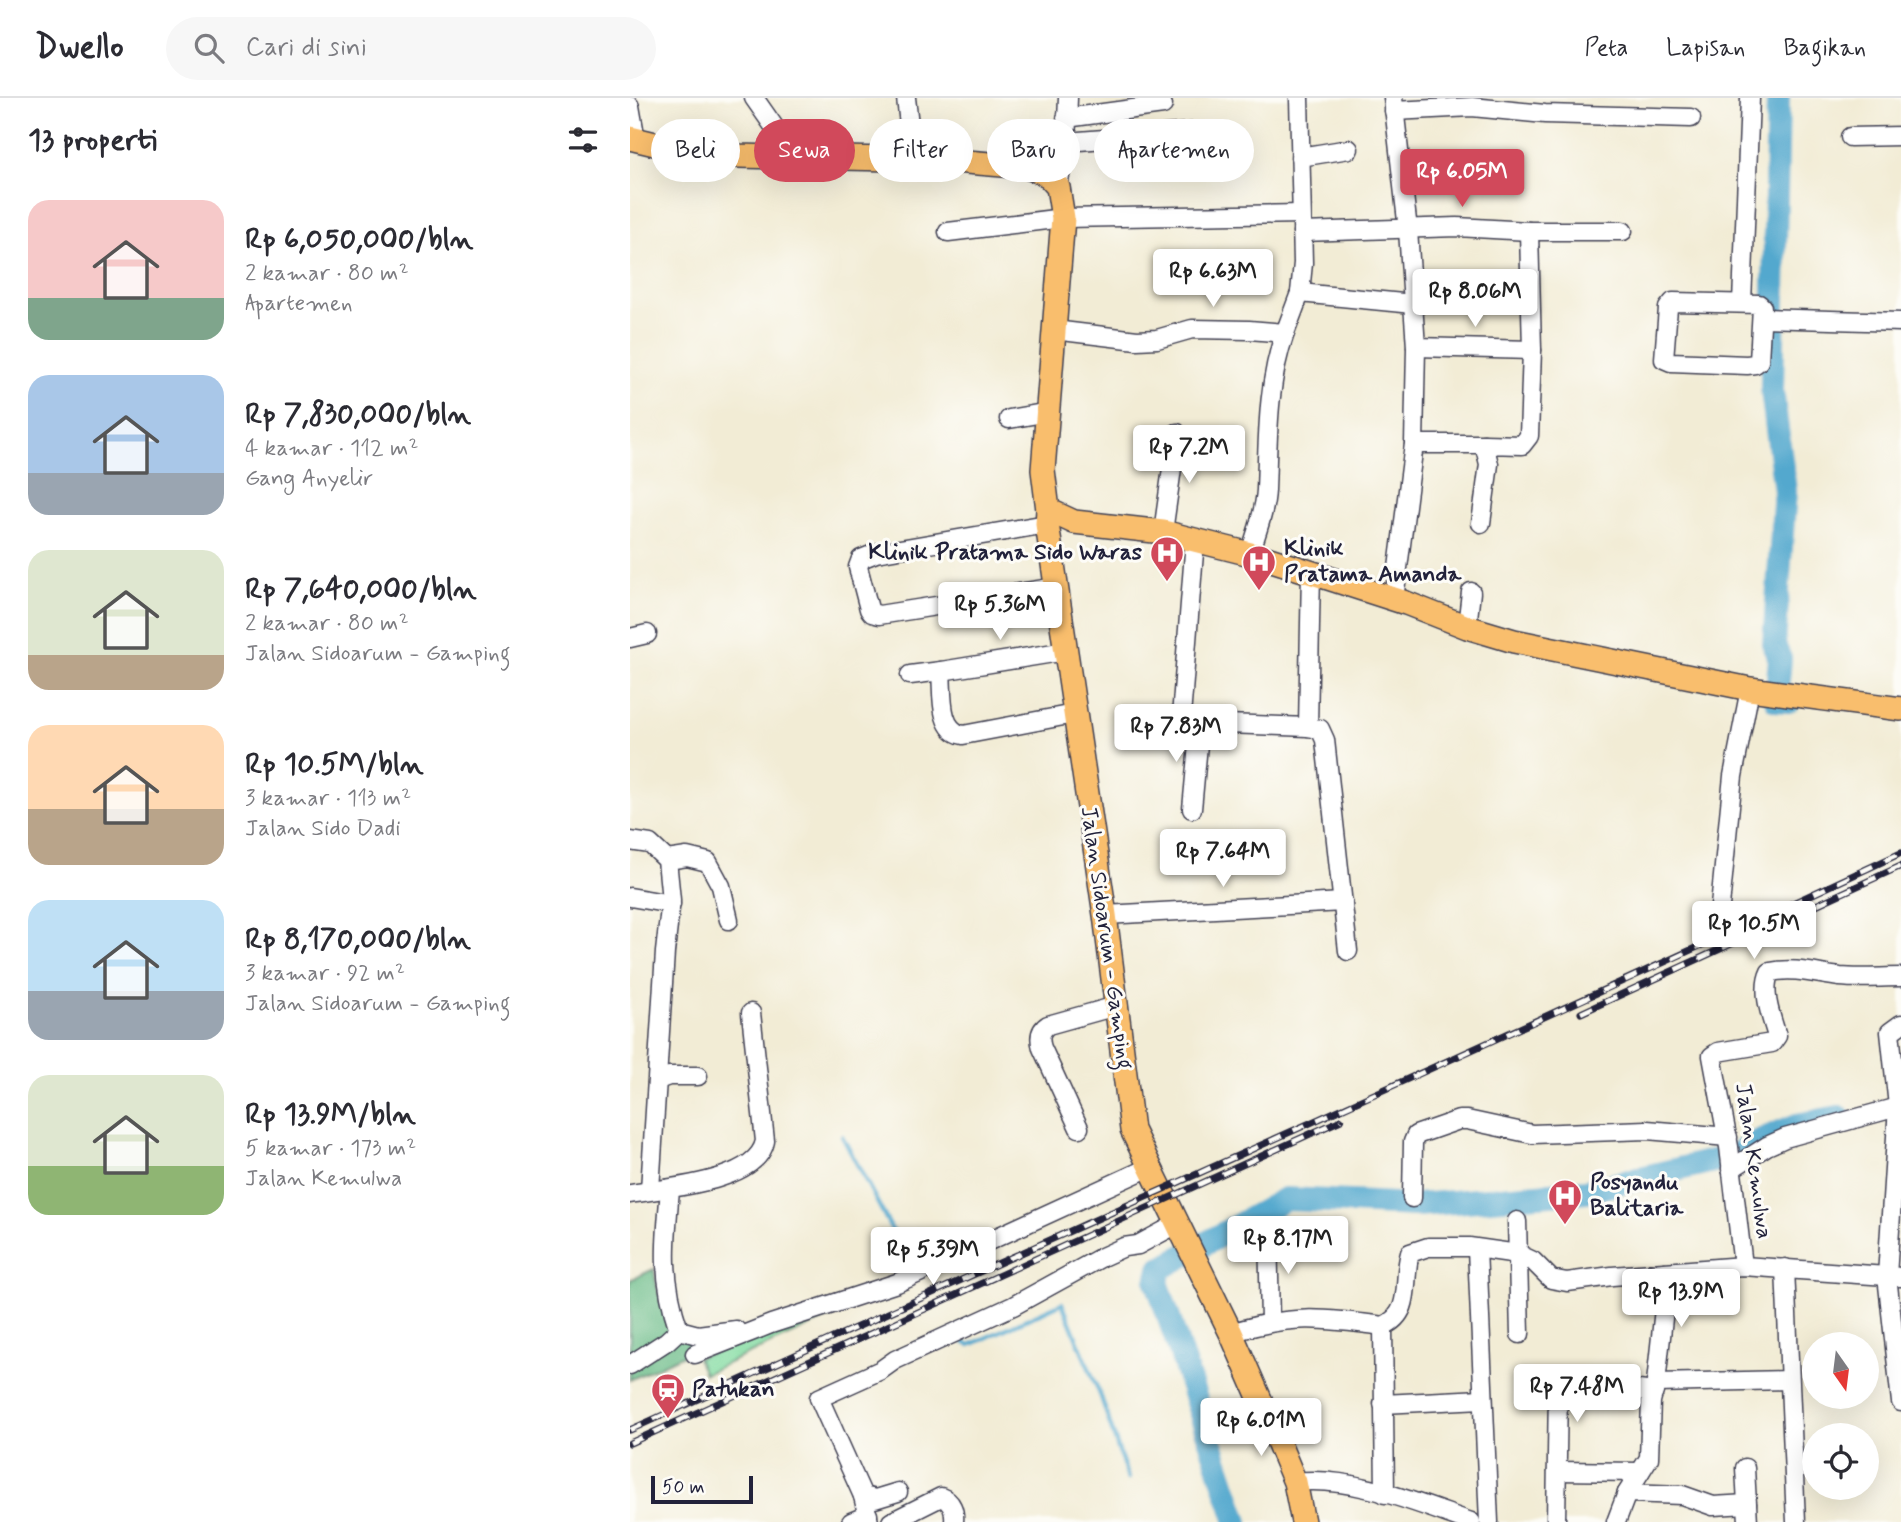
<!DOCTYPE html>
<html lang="id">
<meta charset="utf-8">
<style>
:root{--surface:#fff;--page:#f7f7f7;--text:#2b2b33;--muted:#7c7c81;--line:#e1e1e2;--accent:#d1495b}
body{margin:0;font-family:Mynerve,sans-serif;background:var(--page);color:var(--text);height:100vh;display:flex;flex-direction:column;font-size:26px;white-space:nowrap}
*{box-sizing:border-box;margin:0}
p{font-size:23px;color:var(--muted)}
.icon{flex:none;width:38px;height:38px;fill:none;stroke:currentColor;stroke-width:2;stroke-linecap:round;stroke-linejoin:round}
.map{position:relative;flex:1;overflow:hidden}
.side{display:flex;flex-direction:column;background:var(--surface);width:630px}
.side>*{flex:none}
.hud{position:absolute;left:21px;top:21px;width:665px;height:63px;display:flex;gap:14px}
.needle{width:46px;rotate:166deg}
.fabs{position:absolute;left:1172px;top:1234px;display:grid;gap:14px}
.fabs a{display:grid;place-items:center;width:77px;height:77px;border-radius:50%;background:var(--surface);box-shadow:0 7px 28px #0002;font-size:35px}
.scale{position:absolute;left:21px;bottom:18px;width:102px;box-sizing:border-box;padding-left:7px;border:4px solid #22223b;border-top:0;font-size:19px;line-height:24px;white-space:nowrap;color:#22223b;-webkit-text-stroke:5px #fdfcf7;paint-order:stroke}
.price{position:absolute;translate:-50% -60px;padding:0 16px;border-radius:7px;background:#fff;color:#222;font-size:23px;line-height:46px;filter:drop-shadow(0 2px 4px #0008)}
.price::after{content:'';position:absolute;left:50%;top:42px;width:21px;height:16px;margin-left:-10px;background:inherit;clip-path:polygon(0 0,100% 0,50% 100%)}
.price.active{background:var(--accent);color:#fff}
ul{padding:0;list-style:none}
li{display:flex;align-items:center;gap:21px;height:175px;padding:0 28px}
li span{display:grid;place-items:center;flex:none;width:196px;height:140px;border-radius:21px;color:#555}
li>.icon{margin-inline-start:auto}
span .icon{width:84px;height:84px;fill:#fffc;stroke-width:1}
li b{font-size:30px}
h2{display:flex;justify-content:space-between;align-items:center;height:84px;padding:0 28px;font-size:30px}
.chip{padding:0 24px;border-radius:32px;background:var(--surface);box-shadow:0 7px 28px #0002;font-size:24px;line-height:63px}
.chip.active{background:var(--accent);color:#fff}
header{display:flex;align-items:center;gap:42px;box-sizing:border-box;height:98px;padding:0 35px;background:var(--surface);border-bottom:2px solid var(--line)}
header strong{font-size:33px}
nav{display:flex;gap:38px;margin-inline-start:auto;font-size:24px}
.search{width:490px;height:63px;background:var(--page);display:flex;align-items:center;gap:18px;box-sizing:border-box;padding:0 24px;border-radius:38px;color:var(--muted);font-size:26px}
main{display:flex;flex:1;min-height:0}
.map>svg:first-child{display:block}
.green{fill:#82dba1;stroke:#527e6e;stroke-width:2}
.forest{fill:#69bb87;stroke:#466e61;stroke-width:2}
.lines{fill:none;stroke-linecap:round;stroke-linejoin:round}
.stream{stroke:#52a8ce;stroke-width:4.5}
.river{stroke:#52a8ce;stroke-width:24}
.minor-casing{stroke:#414052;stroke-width:21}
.major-casing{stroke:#414052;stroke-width:26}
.minor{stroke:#fff;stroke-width:18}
.major{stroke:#f9be6d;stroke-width:23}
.rail-casing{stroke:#22223b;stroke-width:7}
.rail{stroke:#fdfcf7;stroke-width:4.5;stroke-dasharray:13;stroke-linecap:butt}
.labels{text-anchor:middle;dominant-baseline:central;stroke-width:6;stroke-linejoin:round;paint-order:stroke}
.poi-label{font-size:23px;font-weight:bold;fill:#22223b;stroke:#fdfcf7;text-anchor:start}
.street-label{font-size:23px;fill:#22223b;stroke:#fdfcf7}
</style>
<header>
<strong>Dwello</strong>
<div class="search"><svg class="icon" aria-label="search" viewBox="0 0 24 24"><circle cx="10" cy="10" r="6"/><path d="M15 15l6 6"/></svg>Cari di sini</div>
<nav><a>Peta</a><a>Lapisan</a><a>Bagikan</a></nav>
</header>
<main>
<section class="side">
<h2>13 properti<svg class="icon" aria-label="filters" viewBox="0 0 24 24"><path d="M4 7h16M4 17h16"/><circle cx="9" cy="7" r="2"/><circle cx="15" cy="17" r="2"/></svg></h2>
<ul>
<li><span style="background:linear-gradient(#f6c9c9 70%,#7fa58c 0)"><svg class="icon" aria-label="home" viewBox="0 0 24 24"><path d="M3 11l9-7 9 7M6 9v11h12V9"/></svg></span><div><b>Rp 6,050,000/bln</b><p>2 kamar · 80 m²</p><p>Apartemen</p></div></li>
<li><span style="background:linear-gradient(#a9c7e8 70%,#9aa5b1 0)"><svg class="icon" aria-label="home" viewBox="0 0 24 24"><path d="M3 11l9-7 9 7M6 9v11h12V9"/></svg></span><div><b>Rp 7,830,000/bln</b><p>4 kamar · 112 m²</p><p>Gang Anyelir</p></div></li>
<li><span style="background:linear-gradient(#dfe7d0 75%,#b9a48a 0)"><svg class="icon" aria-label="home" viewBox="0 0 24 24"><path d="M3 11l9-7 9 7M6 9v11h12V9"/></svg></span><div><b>Rp 7,640,000/bln</b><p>2 kamar · 80 m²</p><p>Jalan Sidoarum - Gamping</p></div></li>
<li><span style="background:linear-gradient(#ffd9b3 60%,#b9a48a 0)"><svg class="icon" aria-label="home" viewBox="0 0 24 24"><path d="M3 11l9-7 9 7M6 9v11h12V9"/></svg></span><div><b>Rp 10.5M/bln</b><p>3 kamar · 113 m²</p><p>Jalan Sido Dadi</p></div></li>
<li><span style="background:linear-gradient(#bfe0f5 65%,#9aa5b1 0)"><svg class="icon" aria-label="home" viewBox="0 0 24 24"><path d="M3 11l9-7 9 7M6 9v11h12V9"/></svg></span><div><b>Rp 8,170,000/bln</b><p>3 kamar · 92 m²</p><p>Jalan Sidoarum - Gamping</p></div></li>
<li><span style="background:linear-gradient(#dfe7d0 65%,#8fb573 0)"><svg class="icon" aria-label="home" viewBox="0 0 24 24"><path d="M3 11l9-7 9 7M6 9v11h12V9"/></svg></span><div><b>Rp 13.9M/bln</b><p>5 kamar · 173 m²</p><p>Jalan Kemulwa</p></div></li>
</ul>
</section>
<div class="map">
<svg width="1271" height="1424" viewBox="0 0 1271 1424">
<rect width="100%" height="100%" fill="#fdfcf7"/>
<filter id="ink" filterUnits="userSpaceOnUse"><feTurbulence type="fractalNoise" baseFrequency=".0143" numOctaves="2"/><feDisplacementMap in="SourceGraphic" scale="14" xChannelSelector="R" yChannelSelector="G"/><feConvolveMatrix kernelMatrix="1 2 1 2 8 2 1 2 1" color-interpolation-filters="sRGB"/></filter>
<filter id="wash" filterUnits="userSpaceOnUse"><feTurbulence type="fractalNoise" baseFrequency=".00686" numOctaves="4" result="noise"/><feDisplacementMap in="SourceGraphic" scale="28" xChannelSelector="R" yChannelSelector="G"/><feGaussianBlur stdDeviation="1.57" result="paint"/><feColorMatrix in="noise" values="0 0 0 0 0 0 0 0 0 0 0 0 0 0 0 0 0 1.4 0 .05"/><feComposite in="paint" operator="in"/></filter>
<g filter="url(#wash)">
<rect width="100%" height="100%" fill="#f2ecd5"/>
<path class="green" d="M274,1186L74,1276L67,1260Z"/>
<path class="forest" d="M24,1171C27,1195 35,1220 48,1240L70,1242L64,1252L0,1282V1182Z"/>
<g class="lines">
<g class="stream">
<path d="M212,1038L262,1132L297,1164"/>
<path d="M331,1236L335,1245L340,1247L432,1205L471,1299L498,1381"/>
</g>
<g class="river">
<path d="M1148,0L1142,292L1155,393L1144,547L1150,561L1146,602L1159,603"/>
<path d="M607,1424L527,1184L530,1171L655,1101L787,1107L956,1093L1104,1058L1129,1043L1167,1027L1209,1019"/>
</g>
</g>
</g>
<g filter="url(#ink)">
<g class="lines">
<g class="minor-casing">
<g id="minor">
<path d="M124,0L166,60"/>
<path d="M276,0L283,62"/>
<path d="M763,0L778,132L786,249L784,346L764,501"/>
<path d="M0,8L6,42"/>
<path d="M764,13L842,9L915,16L1061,20"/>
<path d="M436,20L533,7"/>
<path d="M1220,39L1271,38"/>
<path d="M436,44L564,34"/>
<path d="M670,59L719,51"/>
<path d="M428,89L436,44L438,0"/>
<path d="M318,134L433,120L671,116"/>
<path d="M672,134L827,129L899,133H993"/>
<path d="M670,195L783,206"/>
<path d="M1043,204L1129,206L1132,209L1129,263L1125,266L1117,267L1041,264L1034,261L1038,210Z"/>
<path d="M1112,205L1120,0"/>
<path d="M1132,220L1271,224"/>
<path d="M424,232L507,242L527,241L562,231L619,232L655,235L670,195L673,165L669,0"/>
<path d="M786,249L902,252"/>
<path d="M379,321L419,314"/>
<path d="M784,346H854"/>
<path d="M851,425L859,366L854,346L892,347L899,338L902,252L899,133"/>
<path d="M417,426L246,455L231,461L228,469L239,511L242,515L249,517L427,489"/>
<path d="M533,434L547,335"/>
<path d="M565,442L551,619L570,625L678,629"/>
<path d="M620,456C626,435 635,414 636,392C638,341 637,285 655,235"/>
<path d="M681,473L678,629L690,631L695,642L718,853"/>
<path d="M837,529L841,494"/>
<path d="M0,540L17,536"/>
<path d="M311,573L436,553"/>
<path d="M280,577L311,573C313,594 308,632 333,637L444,616"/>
<path d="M562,711L570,625"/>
<path d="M0,743L20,746L37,762L41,802L35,854L20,1092"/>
<path d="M37,762L57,759L78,764L91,788L99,822"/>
<path d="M0,799L41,806"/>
<path d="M1090,808L1103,678L1120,591"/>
<path d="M475,817L713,804"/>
<path d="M1271,926L1260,934L1268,1008L1257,1178L1271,1304"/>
<path d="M28,982L39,978H68"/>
<path d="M449,1030L412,950C409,940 410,932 418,927L486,908"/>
<path d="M1101,1071L1137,1048L1155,1040L1271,1008"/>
<path d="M40,1092C35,1145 31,1180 49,1232L68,1237L106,1232"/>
<path d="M0,1096C34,1090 127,1085 135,1043L121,915"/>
<path d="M782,1100L783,1044L786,1037L829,1022H837L902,1036L1017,1032L1098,1039"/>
<path d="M887,1123L890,1236"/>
<path d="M638,1132L640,1223"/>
<path d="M847,1151L859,1424"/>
<path d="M1113,1168L1099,1049L1082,958L1088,954L1142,945L1147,938C1141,919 1131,892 1140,874C1165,869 1186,876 1210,879C1230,881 1251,879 1271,879"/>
<path d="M1155,1170L1166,1424"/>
<path d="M753,1228L755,1396"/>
<path d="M601,1235C660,1216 692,1220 753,1228C784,1215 772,1182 780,1155L798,1149H839L888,1156L903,1163L921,1181L937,1184L982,1178L1113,1168L1271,1179"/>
<path d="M65,1256L141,1226L267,1185L520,1069"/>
<path d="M0,1267L37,1243L49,1232"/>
<path d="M1026,1285L1034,1211V1174"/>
<path d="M753,1306L852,1301"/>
<path d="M1115,1370L1118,1424"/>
<path d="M927,1373L1010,1374"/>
<path d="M665,1384C721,1377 789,1406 841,1424"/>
<path d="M268,1394L245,1401L233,1398L189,1300L251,1272L265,1262L383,1208L472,1159L494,1149L508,1147L547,1126"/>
<path d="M997,1395L1052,1397L1083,1408L1117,1406"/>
<path d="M233,1398L239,1424"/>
<path d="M221,1424L238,1417"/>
<path d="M261,1424L311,1399C322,1403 325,1413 324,1424"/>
<path d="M926,1424L928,1290L931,1285L938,1283L1024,1294"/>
<path d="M986,1424L997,1395L1019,1360L1021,1303L1026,1285L1159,1282"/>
</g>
</g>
<g class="major-casing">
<g id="major">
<path d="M0,40L50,52L108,58L312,62L397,69L416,76L428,89L433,120L413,372L418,412L417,426L475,817L502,1032L601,1235L639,1322L665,1384L673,1424"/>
<path d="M418,412L444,424L533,434L636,460L776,505L837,529L884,543L1120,591L1271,611"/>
</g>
</g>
<use href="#minor" class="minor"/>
<use href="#major" class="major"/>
<g class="rail-casing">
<g id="rail">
<path d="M951,915L1271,768"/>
<path d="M0,1332C423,1139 849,952 1271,755"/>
<path d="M0,1345L711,1022"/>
</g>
</g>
<use href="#rail" class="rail"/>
</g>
</g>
<defs>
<g id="hospital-pin" transform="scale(1.75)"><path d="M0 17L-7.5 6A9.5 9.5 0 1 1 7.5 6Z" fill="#d1495b" stroke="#fdfcf7"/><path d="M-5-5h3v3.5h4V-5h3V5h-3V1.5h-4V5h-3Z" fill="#fff"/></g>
<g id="station-pin" transform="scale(1.75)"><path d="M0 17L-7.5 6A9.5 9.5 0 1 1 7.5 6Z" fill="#d1495b" stroke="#fdfcf7"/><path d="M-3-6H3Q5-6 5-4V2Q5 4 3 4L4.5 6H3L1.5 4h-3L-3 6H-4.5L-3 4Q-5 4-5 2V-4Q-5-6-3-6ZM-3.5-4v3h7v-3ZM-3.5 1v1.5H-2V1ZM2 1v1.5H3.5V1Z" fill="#fff"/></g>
</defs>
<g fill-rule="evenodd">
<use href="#hospital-pin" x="537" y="455"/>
<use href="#hospital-pin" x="629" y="464"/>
<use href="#hospital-pin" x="935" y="1098"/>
<use href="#station-pin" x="38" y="1292"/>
</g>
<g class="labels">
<g class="poi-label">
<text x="654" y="451">Klinik<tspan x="654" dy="26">Pratama Amanda</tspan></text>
<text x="512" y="455" text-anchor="end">Klinik Pratama Sido Waras</text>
<text x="960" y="1085">Posyandu<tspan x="960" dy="26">Balitaria</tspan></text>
<text x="62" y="1292">Patukan</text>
</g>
<g class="street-label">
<text transform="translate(476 840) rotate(82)">Jalan Sidoarum - Gamping</text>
<text transform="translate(1123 1063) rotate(82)">Jalan Kemulwa</text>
</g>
</g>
</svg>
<div class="fabs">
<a><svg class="needle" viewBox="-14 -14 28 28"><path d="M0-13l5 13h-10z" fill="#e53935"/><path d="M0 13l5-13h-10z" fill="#7c7c81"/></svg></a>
<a><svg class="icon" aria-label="locate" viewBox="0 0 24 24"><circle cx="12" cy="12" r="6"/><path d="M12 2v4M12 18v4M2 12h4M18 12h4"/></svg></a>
</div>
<div class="scale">50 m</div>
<b class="price active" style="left:832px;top:111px">Rp 6.05M</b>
<b class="price" style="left:583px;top:211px">Rp 6.63M</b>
<b class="price" style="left:845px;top:231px">Rp 8.06M</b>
<b class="price" style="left:559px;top:387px">Rp 7.2M</b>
<b class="price" style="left:370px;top:544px">Rp 5.36M</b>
<b class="price" style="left:546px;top:666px">Rp 7.83M</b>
<b class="price" style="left:593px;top:791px">Rp 7.64M</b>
<b class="price" style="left:1124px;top:863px">Rp 10.5M</b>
<b class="price" style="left:658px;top:1178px">Rp 8.17M</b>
<b class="price" style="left:303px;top:1189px">Rp 5.39M</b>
<b class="price" style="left:1051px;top:1231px">Rp 13.9M</b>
<b class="price" style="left:947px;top:1326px">Rp 7.48M</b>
<b class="price" style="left:631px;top:1360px">Rp 6.01M</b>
<div class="hud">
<a class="chip">Beli</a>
<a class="chip active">Sewa</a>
<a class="chip">Filter</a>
<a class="chip">Baru</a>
<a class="chip">Apartemen</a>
</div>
</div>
</main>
